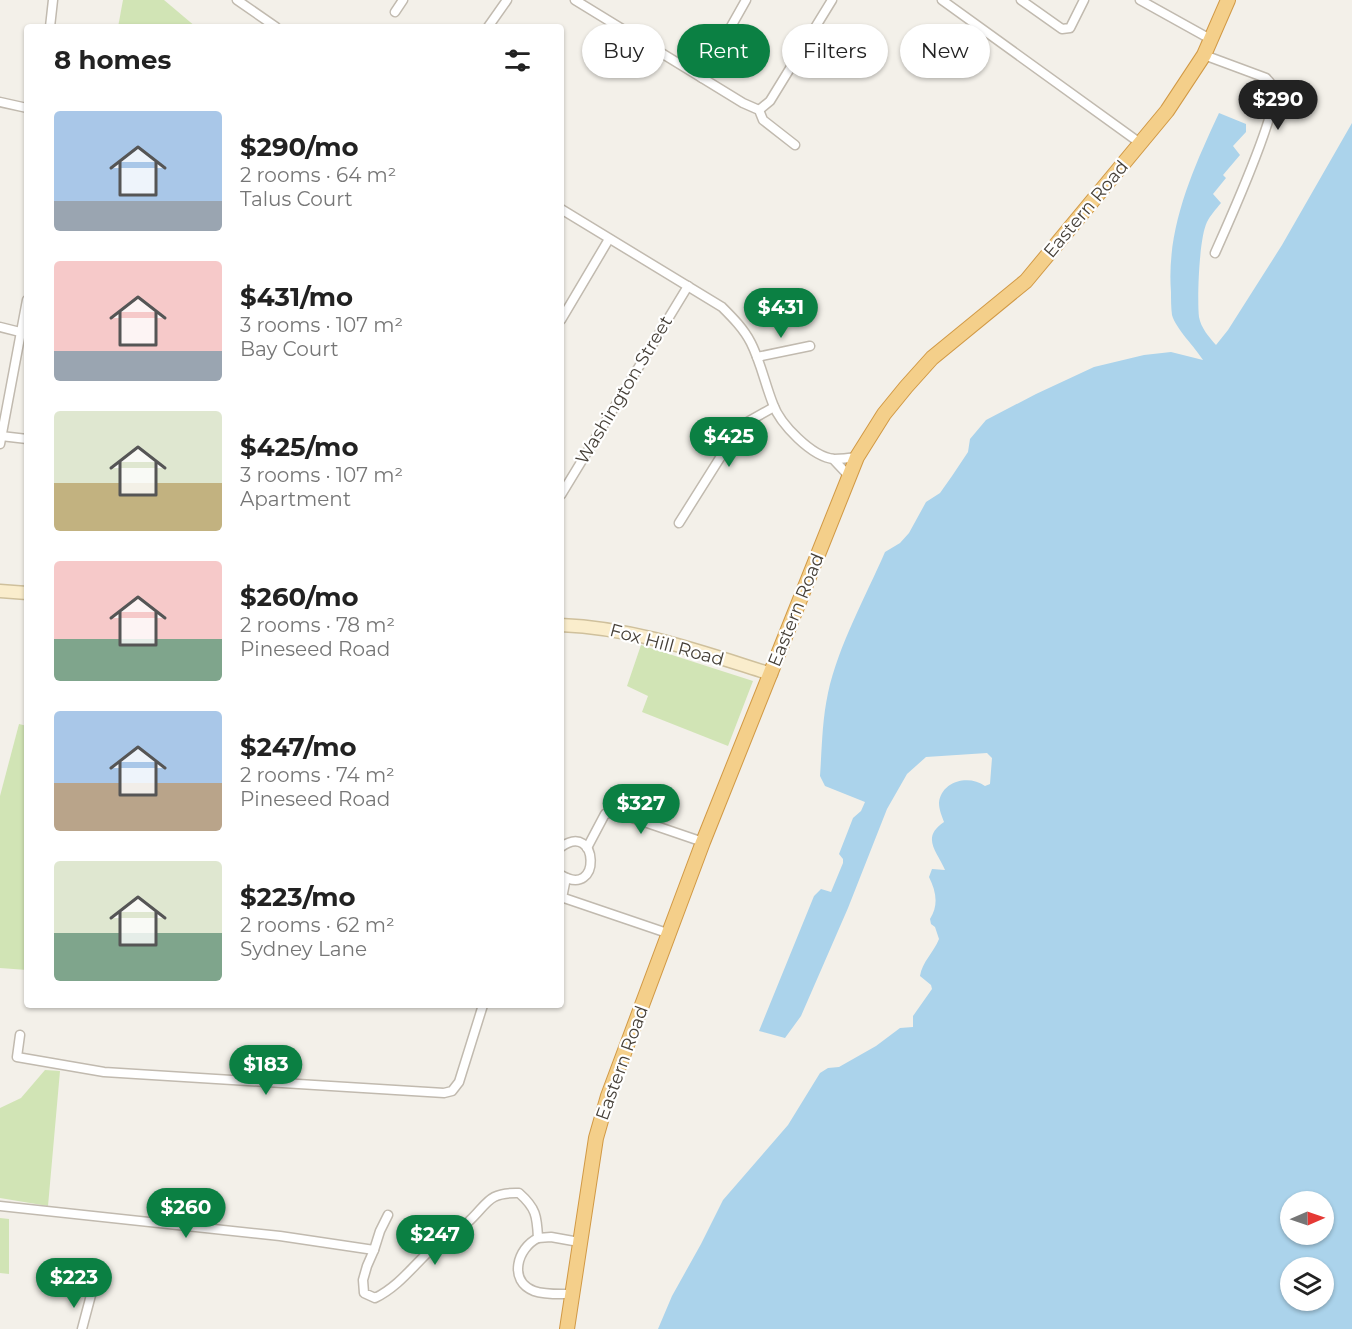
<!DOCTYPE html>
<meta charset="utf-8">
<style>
:root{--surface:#fff;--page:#f6f6f6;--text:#222;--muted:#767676;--accent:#0b8043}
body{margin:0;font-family:Montserrat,sans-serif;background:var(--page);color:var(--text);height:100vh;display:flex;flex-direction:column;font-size:22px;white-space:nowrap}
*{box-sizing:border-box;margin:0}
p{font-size:20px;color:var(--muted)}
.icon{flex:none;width:33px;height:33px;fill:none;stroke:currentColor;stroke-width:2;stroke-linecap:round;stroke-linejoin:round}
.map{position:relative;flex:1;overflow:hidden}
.details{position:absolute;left:24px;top:24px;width:540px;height:984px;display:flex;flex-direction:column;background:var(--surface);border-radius:6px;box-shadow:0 2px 4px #0004}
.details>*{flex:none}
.hud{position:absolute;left:582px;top:24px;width:570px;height:54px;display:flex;gap:12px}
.needle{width:39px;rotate:88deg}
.buttons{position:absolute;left:1280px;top:1191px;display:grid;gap:12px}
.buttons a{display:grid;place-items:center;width:54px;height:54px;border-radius:50%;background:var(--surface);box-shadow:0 2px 4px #0004;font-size:30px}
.price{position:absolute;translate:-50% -51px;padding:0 14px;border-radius:21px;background:var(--accent);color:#fff;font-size:20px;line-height:39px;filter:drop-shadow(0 2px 3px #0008)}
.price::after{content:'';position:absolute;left:50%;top:36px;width:18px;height:14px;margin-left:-9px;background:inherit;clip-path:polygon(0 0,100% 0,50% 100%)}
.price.current{background:#222;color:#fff}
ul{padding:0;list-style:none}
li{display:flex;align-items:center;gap:18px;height:150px;padding:0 30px}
li span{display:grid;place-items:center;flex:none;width:168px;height:120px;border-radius:6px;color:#555}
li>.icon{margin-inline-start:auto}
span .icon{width:72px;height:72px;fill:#fffc;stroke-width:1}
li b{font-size:26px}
h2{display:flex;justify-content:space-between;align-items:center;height:72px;padding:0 30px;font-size:26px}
.tag{padding:0 21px;border-radius:27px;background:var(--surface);box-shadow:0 2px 4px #0004;font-size:21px;line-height:54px}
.tag.current{background:var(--accent);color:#fff}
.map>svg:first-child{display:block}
.green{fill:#d1e4b5}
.water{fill:#abd3eb;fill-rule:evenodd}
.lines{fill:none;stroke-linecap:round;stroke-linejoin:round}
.minor-casing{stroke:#c1baaf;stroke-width:11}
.secondary-casing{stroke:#cfc09c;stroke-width:15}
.trunk-casing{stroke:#d19945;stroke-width:16}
.minor{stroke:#fff;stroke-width:8}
.secondary{stroke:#faedcc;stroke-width:12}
.trunk{stroke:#f4cf8a;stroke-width:14}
.labels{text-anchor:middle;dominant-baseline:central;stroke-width:4.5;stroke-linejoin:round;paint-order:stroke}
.street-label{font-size:18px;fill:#464038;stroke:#fff}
</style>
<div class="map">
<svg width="1352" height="1329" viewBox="0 0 1352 1329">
<rect width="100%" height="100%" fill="#f3f0e9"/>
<g class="green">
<path d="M123,0H164L196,27H118Z"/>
<path d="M641,645L753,681L728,746L642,712L648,696L627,686Z"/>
<path d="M19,724L27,726V970L0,968V796Z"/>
<path d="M45,1070L60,1071L48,1206L0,1198V1108L21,1098Z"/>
<path d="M0,1218L9,1219V1274L0,1273Z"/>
</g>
<path class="water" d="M1219,113L1246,124V132L1233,146L1240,155L1223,175L1226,178L1213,194L1221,203C1216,209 1210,216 1207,222C1199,238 1197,299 1199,317C1201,328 1209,337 1216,345L1228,330L1282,245L1352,123V1329H658L672,1296L701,1244L723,1200L788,1125L820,1073L828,1068L839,1067L876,1046L900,1028L913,1027V1016L932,989L931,985L920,976C922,962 934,952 939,939L935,927L931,924L930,919C939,905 936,891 929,877L932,869L945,870C938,852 920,838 944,822C942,816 939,810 939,803C941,781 969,774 985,786L990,784L992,758L987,753L926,757L907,774L887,809L848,908L801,1016L785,1038L759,1031L814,896L821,889L831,892L843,863V859L839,854L853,818L861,811L865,802L825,786L820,776C822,748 822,721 828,693C839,644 865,598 885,552L900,543L909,533L926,502L940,493L952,476L968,452L970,439L986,420L1036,394L1094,367L1144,355L1171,352L1203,360C1195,347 1176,329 1172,315C1171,308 1171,299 1171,292C1166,228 1193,169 1219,113ZM1290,1202H1323V1234H1290ZM1290,1268H1323V1300H1290Z"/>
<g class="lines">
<g class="minor-casing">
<g id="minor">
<path d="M237,0L276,27"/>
<path d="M575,0L743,103L759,110L763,120L795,145"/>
<path d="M942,0L1140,143"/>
<path d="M1021,0L1062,29L1070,28L1084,0"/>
<path d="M1140,0L1212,40"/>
<path d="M395,12L403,0"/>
<path d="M50,27L53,0"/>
<path d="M488,27L507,0"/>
<path d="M1204,55L1266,78C1269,81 1273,85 1274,90C1278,113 1227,226 1215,253"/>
<path d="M702,78L746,0"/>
<path d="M0,102L27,108"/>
<path d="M759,110L770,101L832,0"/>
<path d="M561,209L722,307C733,318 744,329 751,343C761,363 765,384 773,404C780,424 812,457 834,459C841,459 850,458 857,457"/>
<path d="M561,320L609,239"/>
<path d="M0,327L20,332"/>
<path d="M757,357L810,346"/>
<path d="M1,436L27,439"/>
<path d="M0,444L27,300"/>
<path d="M833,459L849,476"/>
<path d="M561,495L688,286"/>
<path d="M679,523L735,434L749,421L774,407"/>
<path d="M561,847C599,820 602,900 561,875"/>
<path d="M587,848L605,814L615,812L703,842"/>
<path d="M561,897L670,934"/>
<path d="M562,898L566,878"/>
<path d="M20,1035L17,1057L104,1072L444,1093L452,1091L459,1082L483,1005"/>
<path d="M0,1206L280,1236L374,1250"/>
<path d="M388,1215L380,1231L374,1250L367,1266L363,1280L364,1293L375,1298C404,1284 420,1255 446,1237C453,1232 460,1229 466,1224C488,1205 486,1192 519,1193C536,1208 537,1216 538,1238L551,1237L579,1242"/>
<path d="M538,1238C517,1248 508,1281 534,1291C545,1295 560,1294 572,1294"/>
<path d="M82,1329L91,1295"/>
</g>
</g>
<g class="secondary-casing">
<g id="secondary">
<path d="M0,591L27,593"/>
<path d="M561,625C635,628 701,652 771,674"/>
</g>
</g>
<g class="trunk-casing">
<path id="trunk" d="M567,1329L596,1138L608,1096L703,842L857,457L884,414L906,387L932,358L1026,281L1167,111L1204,55L1228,0"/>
</g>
<use href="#minor" class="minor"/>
<use href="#secondary" class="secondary"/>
<use href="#trunk" class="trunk"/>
</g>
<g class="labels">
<g class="street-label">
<text transform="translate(1086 209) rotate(-50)">Eastern Road</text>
<text transform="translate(624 390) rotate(-59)">Washington Street</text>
<text transform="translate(796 610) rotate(-68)">Eastern Road</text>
<text transform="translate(667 645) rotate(15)">Fox Hill Road</text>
<text transform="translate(622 1063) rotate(-70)">Eastern Road</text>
</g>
</g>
</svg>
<div class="buttons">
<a><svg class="needle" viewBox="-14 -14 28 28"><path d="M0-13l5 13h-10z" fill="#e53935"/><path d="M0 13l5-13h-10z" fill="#767676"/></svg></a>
<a><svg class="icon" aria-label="layers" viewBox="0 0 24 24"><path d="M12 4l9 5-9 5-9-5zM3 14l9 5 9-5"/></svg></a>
</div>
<b class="price current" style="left:1278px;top:131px">$290</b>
<b class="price" style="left:781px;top:339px">$431</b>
<b class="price" style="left:729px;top:468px">$425</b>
<b class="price" style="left:641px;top:835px">$327</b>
<b class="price" style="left:266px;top:1096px">$183</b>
<b class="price" style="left:186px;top:1239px">$260</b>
<b class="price" style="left:435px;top:1266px">$247</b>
<b class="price" style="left:74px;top:1309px">$223</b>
<div class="hud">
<a class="tag">Buy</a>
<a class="tag current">Rent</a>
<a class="tag">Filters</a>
<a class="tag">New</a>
</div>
<section class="details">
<h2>8 homes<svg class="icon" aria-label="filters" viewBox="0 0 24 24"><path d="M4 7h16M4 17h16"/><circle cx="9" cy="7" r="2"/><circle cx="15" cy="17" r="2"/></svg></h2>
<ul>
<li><span style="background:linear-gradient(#a9c7e8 75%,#9aa5b1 0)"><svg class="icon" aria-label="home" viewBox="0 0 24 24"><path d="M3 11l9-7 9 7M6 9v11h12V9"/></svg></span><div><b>$290/mo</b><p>2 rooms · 64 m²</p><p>Talus Court</p></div></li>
<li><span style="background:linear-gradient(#f6c9c9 75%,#9aa5b1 0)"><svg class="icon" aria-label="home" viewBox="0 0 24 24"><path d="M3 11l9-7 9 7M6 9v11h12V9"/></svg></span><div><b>$431/mo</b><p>3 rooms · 107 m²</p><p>Bay Court</p></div></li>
<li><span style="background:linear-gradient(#dfe7d0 60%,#c2b280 0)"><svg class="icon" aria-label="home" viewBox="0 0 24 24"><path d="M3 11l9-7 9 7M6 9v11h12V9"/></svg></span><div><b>$425/mo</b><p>3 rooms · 107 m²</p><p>Apartment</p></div></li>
<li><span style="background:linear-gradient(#f6c9c9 65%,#7fa58c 0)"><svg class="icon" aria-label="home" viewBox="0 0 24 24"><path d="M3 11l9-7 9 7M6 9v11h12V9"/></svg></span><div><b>$260/mo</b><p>2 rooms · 78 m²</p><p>Pineseed Road</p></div></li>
<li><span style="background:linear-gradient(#a9c7e8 60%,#b9a48a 0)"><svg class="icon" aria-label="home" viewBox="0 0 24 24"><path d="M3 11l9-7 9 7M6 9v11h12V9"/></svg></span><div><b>$247/mo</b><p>2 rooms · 74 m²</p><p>Pineseed Road</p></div></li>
<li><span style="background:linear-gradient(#dfe7d0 60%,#7fa58c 0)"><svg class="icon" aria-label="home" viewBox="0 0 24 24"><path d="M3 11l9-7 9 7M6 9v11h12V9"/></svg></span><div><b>$223/mo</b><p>2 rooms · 62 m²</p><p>Sydney Lane</p></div></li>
</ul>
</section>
</div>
